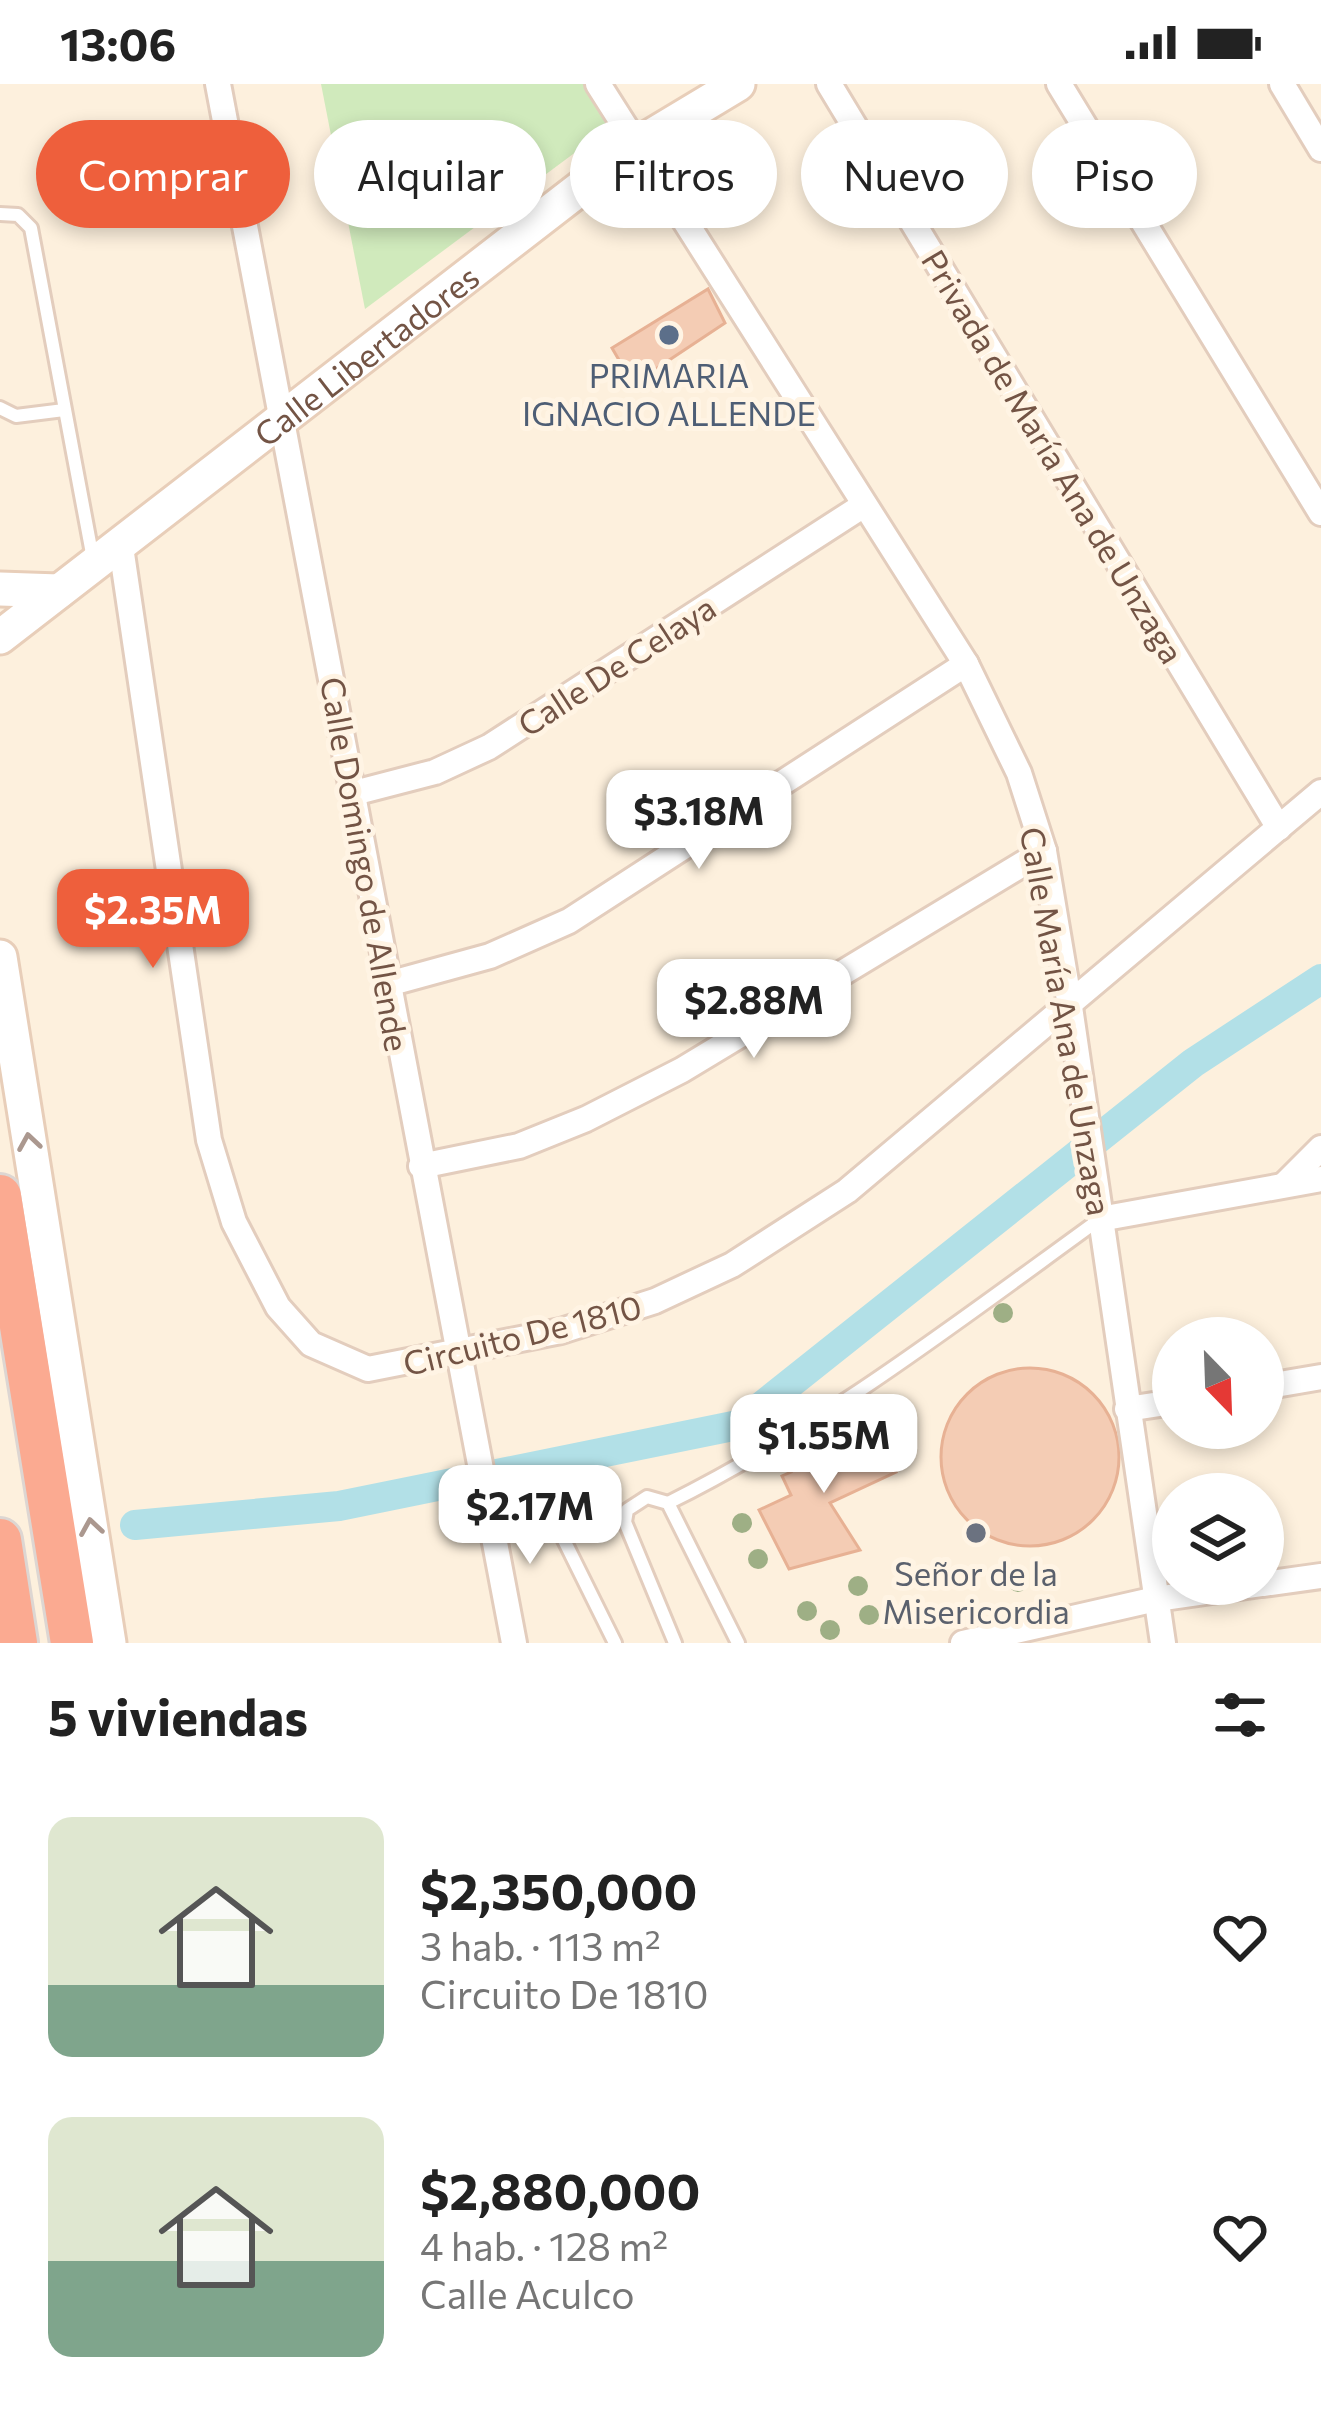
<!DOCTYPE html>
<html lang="es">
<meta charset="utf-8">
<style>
:root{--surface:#fff;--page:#f2f2f2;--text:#222;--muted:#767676;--accent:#ee5f3c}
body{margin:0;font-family:Commissioner,sans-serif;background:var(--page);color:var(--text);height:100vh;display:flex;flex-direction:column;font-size:45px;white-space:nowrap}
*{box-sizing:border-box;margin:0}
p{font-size:39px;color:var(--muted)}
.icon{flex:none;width:66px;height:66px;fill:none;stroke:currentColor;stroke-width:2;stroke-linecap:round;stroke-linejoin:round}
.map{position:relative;height:1559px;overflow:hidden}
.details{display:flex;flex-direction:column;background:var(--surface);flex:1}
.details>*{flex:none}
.hud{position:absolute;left:36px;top:36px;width:1251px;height:108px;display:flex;gap:24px}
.needle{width:78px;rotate:157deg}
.controls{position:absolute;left:1152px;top:1233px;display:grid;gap:24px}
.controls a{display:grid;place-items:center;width:132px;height:132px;border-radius:50%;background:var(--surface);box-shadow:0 6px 18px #0003;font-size:60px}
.price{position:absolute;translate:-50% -102px;padding:0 27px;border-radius:24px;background:#fff;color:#222;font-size:39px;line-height:78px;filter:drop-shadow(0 3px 6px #0008)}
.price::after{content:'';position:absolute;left:50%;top:72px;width:36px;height:27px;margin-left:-18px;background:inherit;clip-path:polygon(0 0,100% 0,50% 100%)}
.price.selected{background:var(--accent);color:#fff}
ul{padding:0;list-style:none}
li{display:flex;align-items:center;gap:36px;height:300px;padding:0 48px}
li span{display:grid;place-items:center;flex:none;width:336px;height:240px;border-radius:24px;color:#555}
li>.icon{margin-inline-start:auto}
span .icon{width:144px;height:144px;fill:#fffc;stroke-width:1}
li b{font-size:51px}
h2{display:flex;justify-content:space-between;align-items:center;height:144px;padding:0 48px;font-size:51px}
.chip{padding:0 42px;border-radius:54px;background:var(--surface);box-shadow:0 6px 18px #0003;font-size:42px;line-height:108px}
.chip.selected{background:var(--accent);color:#fff}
.status{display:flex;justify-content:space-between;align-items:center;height:84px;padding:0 60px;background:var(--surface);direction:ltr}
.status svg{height:33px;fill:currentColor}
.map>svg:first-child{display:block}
.green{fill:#d0eabc}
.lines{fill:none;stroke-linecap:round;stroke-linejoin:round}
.canal{stroke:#b2e0e7;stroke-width:30}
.building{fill:#f4ccb4;stroke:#e7b194;stroke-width:3}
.lane-casing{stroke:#e3cdbd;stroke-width:18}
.street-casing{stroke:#e3cdbd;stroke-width:30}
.secondary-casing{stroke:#e8ceb9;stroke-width:39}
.highway-casing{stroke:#ddd6d2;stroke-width:48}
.lane{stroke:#fff;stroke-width:12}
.street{stroke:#fff;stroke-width:24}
.secondary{stroke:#fff;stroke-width:33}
.highway{stroke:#fbaa91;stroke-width:42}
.tree{fill:#9eaf85}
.oneway{stroke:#ab988f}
.service-dot{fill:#5c6f8a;stroke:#fff4e4;stroke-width:4.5}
.worship-dot{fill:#6b7280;stroke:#fff4e4;stroke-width:4.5}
.labels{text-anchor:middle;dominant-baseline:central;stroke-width:10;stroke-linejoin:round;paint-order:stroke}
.street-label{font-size:33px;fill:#735445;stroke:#fff4e4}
.service-label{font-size:33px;fill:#4e5e75;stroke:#fff4e4}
.worship-label{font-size:33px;fill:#5b616d;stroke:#fff4e4}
</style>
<div class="status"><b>13:06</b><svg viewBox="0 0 49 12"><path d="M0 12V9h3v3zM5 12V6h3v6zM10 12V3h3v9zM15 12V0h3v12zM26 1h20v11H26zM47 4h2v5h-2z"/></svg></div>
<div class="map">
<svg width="1321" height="1559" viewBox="0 0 1321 1559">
<rect width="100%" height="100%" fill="#fdf0dd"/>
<path class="green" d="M321,0H584L608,44L365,225Z"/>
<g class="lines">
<path class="canal" d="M135,1441L339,1422L738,1341L1193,979L1321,895"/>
</g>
<g class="building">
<path d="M708,205L725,239L633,300L612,264Z"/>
<circle cx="1030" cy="1373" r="89"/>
<path d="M866,1336L896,1388L830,1419L860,1466L789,1485L759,1426L791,1411L782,1392L791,1388L787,1379Z"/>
</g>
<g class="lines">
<g class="lane-casing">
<g id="lane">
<path d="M0,130L18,131L31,144L93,475"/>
<path d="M0,324L16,332L64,326"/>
<path d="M668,1419C825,1341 959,1237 1100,1135"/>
<path d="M491,1438L561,1450L615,1559"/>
<path d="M675,1559L625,1438L627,1426L647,1413L668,1419L738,1559"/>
</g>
</g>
<g class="street-casing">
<g id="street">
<path d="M218,0L514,1559"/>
<path d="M598,0L966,580L1019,689L1044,767L1069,916L1163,1559"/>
<path d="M829,0L1279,744"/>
<path d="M1059,0L1321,429"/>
<path d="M1282,0L1321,65"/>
<path d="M121,463L209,1056L234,1138L278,1223L311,1260L368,1285L561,1247L655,1217L732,1181L847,1107L1321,708"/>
<path d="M354,709L435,688L489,663L864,421"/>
<path d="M388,900L490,872L569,837L966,580"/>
<path d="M421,1082L519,1062L586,1035L682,986L1044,767"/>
<path d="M1284,1101L1321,1064"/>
<path d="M1100,1135L1321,1095"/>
<path d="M1263,1303L1321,1293"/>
<path d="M1127,1325L1173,1318"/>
<path d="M1263,1500L1321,1492"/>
<path d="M963,1559L1156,1515L1261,1500"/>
</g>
</g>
<g class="secondary-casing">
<g id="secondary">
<path d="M0,505L59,507"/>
<path id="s1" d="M0,553L635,62L738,0"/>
<path d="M0,873L109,1559"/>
</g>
</g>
<g class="highway-casing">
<g id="highway">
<path d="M0,1112L72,1559"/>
<path d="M0,1456L16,1559"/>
</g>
</g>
<use href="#lane" class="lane"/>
<use href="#street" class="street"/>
<use href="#secondary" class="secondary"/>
<use href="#highway" class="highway"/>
</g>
<g class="tree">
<circle cx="1003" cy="1229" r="10"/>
<circle cx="742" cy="1439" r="10"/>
<circle cx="758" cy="1475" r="10"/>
<circle cx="1018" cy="1498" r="10"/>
<circle cx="858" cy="1502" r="10"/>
<circle cx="807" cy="1527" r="10"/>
<circle cx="869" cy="1531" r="10"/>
<circle cx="830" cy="1546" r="10"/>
</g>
<defs><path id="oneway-chevron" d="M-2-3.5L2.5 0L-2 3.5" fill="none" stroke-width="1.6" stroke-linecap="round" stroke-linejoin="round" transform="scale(3)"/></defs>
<g class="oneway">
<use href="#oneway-chevron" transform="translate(29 1058) rotate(-99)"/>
<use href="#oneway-chevron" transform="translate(91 1443) rotate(-99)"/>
</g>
<circle class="service-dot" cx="669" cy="251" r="12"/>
<circle class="worship-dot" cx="976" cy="1449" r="12"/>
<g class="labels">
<g class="street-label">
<text stroke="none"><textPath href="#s1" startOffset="462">Calle Libertadores</textPath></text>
<text transform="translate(1054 372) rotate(59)">Privada de María Ana de Unzaga</text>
<text transform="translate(616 581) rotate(-33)">Calle De Celaya</text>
<text transform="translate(366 780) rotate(80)">Calle Domingo de Allende</text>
<text transform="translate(1067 937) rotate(80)">Calle María Ana de Unzaga</text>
<text transform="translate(522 1250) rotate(-14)">Circuito De 1810</text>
</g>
<g class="service-label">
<text x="669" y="290">PRIMARIA<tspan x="669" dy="38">IGNACIO ALLENDE</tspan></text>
</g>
<g class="worship-label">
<text x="976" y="1488">Señor de la<tspan x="976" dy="38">Misericordia</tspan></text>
</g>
</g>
</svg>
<div class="controls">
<a><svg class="needle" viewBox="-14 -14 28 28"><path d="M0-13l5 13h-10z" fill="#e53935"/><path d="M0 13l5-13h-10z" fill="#767676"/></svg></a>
<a><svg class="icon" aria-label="layers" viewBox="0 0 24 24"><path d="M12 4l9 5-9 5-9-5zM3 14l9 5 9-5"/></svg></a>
</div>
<b class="price" style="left:699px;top:788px">$3.18M</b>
<b class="price selected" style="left:153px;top:887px">$2.35M</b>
<b class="price" style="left:754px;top:977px">$2.88M</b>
<b class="price" style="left:824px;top:1412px">$1.55M</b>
<b class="price" style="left:530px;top:1483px">$2.17M</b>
<div class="hud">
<a class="chip selected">Comprar</a>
<a class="chip">Alquilar</a>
<a class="chip">Filtros</a>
<a class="chip">Nuevo</a>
<a class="chip">Piso</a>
</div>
</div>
<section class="details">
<h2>5 viviendas<svg class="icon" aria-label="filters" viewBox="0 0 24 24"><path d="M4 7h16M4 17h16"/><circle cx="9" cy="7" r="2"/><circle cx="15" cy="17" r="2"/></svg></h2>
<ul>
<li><span style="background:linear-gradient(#dfe7d0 70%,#7fa58c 0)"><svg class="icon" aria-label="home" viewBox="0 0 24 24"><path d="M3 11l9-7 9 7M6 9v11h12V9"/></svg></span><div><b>$2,350,000</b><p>3 hab. · 113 m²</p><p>Circuito De 1810</p></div><svg class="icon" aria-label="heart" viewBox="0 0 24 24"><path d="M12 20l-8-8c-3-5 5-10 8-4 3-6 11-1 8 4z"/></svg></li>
<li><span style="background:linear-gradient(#dfe7d0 60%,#7fa58c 0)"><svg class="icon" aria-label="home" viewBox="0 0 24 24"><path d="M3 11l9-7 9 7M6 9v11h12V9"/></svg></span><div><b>$2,880,000</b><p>4 hab. · 128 m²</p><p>Calle Aculco</p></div><svg class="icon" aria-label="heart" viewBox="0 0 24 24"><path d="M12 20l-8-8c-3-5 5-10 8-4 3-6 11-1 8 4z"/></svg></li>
</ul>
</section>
